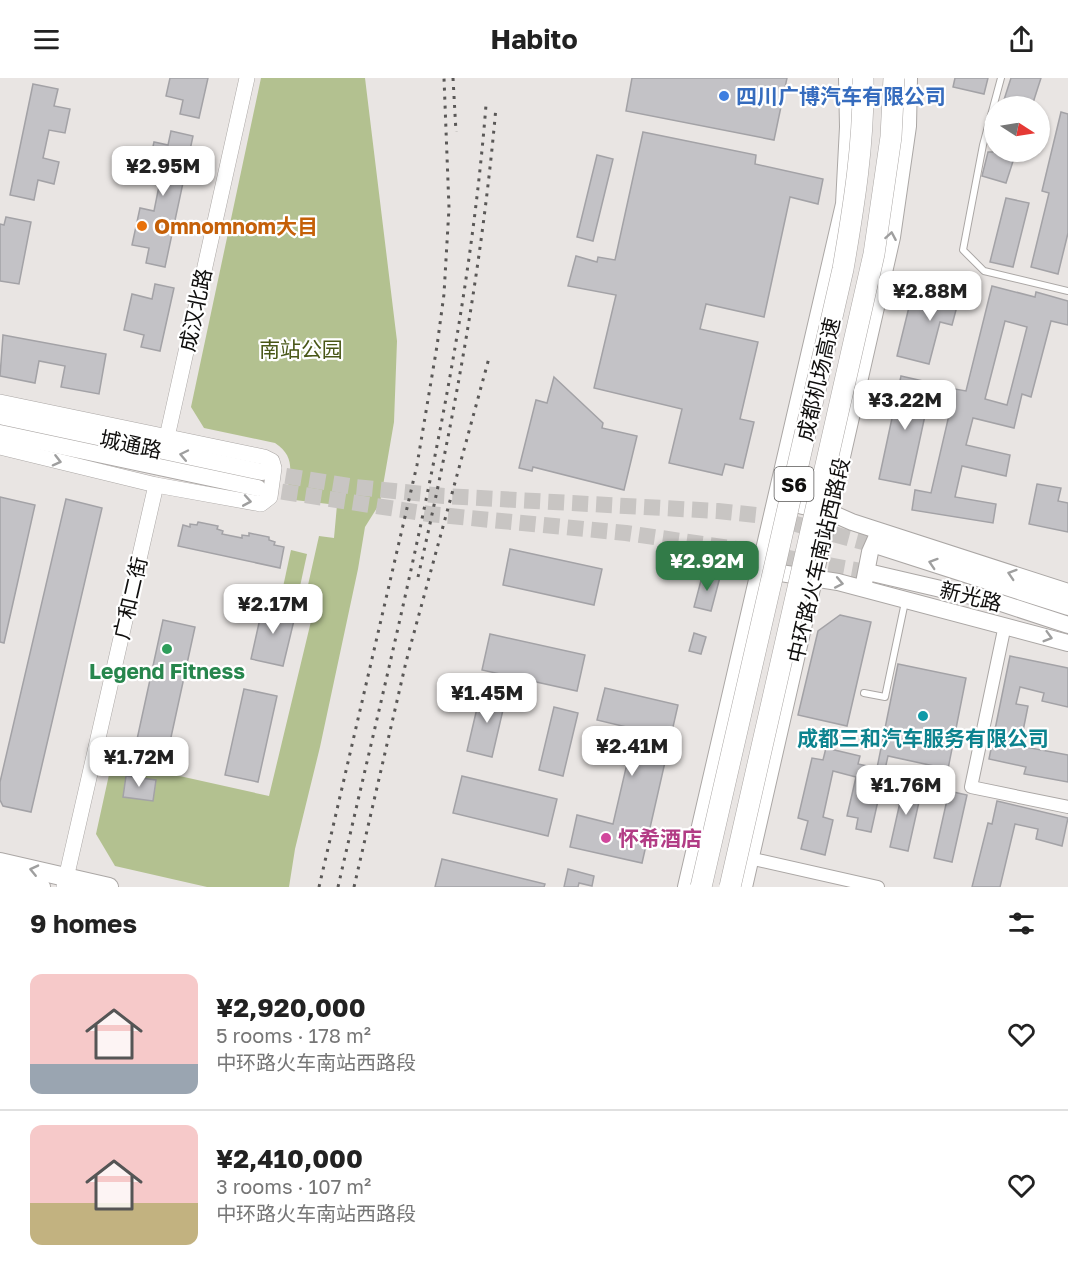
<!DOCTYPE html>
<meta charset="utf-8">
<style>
:root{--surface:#fff;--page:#f6f6f6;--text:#222;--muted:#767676;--line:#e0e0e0;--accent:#327b48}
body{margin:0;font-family:"Golos Text","Noto Sans SC",sans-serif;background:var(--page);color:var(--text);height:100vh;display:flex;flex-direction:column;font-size:22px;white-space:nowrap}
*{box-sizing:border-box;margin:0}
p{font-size:20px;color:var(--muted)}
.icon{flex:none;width:33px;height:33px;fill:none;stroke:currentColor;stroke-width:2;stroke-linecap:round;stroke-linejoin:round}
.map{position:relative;height:809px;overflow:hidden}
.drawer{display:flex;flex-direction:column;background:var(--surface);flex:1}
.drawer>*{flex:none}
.needle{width:39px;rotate:102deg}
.buttons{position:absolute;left:984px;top:18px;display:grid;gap:12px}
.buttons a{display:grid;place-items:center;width:66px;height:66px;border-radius:50%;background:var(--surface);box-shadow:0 2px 4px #0004;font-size:30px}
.price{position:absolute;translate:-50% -51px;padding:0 14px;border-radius:12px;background:#fff;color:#222;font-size:20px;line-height:39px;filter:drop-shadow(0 2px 3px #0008)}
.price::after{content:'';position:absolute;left:50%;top:36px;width:18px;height:14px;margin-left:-9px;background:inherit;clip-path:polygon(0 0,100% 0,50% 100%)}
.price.selected{background:var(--accent);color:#fff}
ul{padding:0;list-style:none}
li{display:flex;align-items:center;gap:18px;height:150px;padding:0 30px}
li+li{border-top:2px solid var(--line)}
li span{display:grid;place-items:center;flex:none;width:168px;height:120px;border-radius:12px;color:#555}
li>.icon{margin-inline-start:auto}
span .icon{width:72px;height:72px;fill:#fffc;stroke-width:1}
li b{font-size:26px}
h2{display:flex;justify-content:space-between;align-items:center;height:72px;padding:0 30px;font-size:26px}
header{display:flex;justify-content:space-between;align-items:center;height:78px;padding:0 30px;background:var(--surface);font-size:27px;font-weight:700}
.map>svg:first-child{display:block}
.green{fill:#b3c190}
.building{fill:#c3c2c6;stroke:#a3a2a6;stroke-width:1.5;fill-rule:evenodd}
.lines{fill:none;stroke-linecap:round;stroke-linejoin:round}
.secondary-tunnel{stroke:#c8c5c3;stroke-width:16;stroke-dasharray:16 8;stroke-linecap:butt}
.service-casing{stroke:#aba7a5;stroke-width:8}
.minor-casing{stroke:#aba7a5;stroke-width:14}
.tertiary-casing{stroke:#aba7a5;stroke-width:16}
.secondary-casing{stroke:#aba7a5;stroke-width:18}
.primary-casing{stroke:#aba7a5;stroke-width:20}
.service{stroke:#fff;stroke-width:6}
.minor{stroke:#fff;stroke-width:12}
.tertiary{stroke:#fff;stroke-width:15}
.secondary{stroke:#fff;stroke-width:16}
.primary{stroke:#fff;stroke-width:18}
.rail{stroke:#5a5857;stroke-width:3;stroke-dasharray:3 6;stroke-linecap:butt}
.motorway-bridge-casing{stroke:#aba7a5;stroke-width:22;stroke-linecap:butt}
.motorway-bridge{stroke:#fff;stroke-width:21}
.oneway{stroke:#9f9f9f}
.shop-dot{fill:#3f7fe0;stroke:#fff;stroke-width:2}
.food-dot{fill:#e8710a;stroke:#fff;stroke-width:2}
.leisure-dot{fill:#2e9e5b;stroke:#fff;stroke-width:2}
.culture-dot{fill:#0f9aa8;stroke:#fff;stroke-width:2}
.hotel-dot{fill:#d1479c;stroke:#fff;stroke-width:2}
.labels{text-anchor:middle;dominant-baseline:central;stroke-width:4.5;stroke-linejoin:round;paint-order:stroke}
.shield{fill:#fff;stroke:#585756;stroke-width:1.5}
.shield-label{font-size:20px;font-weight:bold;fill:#100f0e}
.shop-label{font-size:21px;font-weight:bold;fill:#366cbe;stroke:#fff;text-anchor:start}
.food-label{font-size:21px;font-weight:bold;fill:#c56008;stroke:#fff;text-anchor:start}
.street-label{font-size:21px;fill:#100f0e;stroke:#fff}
.park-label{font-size:21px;fill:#495717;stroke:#fff}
.leisure-label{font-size:21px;font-weight:bold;fill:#27864d;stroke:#fff}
.culture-label{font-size:21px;font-weight:bold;fill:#0d838f;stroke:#fff}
.hotel-label{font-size:21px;font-weight:bold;fill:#b23c85;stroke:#fff;text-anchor:start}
</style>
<header><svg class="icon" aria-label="menu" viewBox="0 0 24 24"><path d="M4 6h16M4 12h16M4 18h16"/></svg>Habito<svg class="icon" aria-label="share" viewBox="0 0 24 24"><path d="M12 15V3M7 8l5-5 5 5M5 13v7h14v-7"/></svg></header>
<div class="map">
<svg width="1068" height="809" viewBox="0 0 1068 809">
<rect width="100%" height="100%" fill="#e9e5e3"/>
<g class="green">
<path d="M261,0H365L397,263L394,344L380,425L365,449L358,491L320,669L295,771L289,809H207L115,788L96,756L112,683L269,718L319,510L308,507L319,458L334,460L337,427L286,421C289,398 298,380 275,365L204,350L191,329Z"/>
<path d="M291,472L307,476L299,513L283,509Z"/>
</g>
<g class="building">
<path d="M170,0H208L199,40L180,36L183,22L166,18Z"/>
<path d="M632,0H787L774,62L626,33Z"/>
<path d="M955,0H988L984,16L953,9Z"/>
<path d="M1011,0H1041L1032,28H1002Z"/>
<path d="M33,6L58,11L54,28L70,31L65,55L49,52L43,80L59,84L54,106L38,102L34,122L10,117Z"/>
<path d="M1061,34L1068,36V155L1058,196L1031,189L1049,115L1042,113Z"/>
<path d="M171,53L193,58L165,189L146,185L149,170L132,167L140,130L154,133L160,103L146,100L154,64L168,67Z"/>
<path d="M643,54L756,77L755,86L823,101L818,126L790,119L764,239L706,226L700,251L758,264L740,341L754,344L743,390L725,386L722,397L669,385L682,331L594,310L616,217L568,208L576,178L597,184L598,179L615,182Z"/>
<path d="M988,74H1016L1006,105L982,98Z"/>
<path d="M597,77L613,81L593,163L577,159Z"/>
<path d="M1006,120L1029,125L1013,189L990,184Z"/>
<path d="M6,139L31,144L19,206L0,203V146L4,147Z"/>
<path d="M948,194L965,198L952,247L940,244L929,286L897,278L910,225L928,229L944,213Z"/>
<path d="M155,206L174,210L160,273L141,269L144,257L124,252L132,216L152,221Z"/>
<path d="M992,208L1035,219L1036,214L1068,223V247L1051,243L1031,319L1022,316L1014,350L973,340L966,367L1010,377L1006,398L962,388L955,419L996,426L993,445L912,432L915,412L931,415L955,311L966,313ZM1005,243L1027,249L1007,327L985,321Z"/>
<path d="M3,257L106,276L99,316L61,309L65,288L39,283L35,305L0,298Z"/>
<path d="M901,298L932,305L910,407L879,401Z"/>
<path d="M554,299L603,345L602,350L637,358L624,412L533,389L532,393L519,390L536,322L547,325Z"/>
<path d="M1037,406L1061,410L1058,423L1068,425V454L1029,446Z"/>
<path d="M0,419L35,427L4,565L0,564Z"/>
<path d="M66,421L102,430L31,734L3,728L0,722V704Z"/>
<path d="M198,444L218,448L217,451L223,453L222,456L242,460V457L249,458V455L269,459V462L275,464L274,467L284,469L280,490L178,468L183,447L190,449V446L197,447Z"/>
<path d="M510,471L602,491L594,527L503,507Z"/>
<path d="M703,495L720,499L711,533L694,529Z"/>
<path d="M263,527L296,534L283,588L251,581Z"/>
<path d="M840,537L871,544L847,648L798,637L818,553Z"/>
<path d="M163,542L195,549L168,673L136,666Z"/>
<path d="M694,555L706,559L701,576L689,573Z"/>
<path d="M490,556L585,577L577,613L482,592Z"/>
<path d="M1010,578L1068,590V629L1042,623L1044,615L1020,609L1016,626L1028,628L1020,668L1068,677V704L1024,696L1026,689L989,681Z"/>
<path d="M898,586L966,600L948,691L888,678L871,754L856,751L858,740L847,738L856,699L833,693L823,739L833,742L825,777L801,771L808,743L798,740L812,680L823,682L826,670L860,678L858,686L877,690Z"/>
<path d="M605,610L678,627L642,785L570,769L577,737L613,746L635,651L597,642Z"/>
<path d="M244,611L277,618L258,704L225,697Z"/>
<path d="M481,613L506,619L492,679L467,673Z"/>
<path d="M554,629L578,635L563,698L539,692Z"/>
<path d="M126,698L156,702L153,723L123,719Z"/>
<path d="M462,698L557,721L548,758L453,735Z"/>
<path d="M905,702L923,706L908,773L890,769Z"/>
<path d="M949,713L967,717L952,784L934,780Z"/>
<path d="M997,723L1068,740L1062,768L1036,761L1038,751L1015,746L1000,809H972L988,745L992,746Z"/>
<path d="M442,781L545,806L544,809H435Z"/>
<path d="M568,791L594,798L592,808L579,805L578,809H564Z"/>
</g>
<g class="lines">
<g class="secondary-tunnel">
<path d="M262,394L355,409L444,418L718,433L766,438L878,468"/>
<path d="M258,410L429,436L626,455L744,472L872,495"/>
</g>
<g class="service-casing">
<g id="service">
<path d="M1001,0L983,67L963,172L984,193L1068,213"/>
<path d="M864,615L885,619L905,524"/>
</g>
</g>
<g class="minor-casing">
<g id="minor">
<path d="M1005,547L971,709L1068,729"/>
<path d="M749,780L878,809"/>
</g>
</g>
<g class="tertiary-casing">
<g id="tertiary">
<path d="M0,324L264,379L272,383L274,390L270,419L261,426L156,407L0,369"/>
<path d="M167,359L247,0"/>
<path d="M64,809L156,407"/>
</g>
</g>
<g class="secondary-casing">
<g id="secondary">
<path d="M0,338L262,394"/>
<path d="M0,355L258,410"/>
<path d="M777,422L829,434L852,444L1068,514"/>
<path d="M878,468L1068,529"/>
<path d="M761,492L838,504L1068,565"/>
<path d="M872,495L1001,525L1068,547"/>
<path d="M864,505L870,474L878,456"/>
</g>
</g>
<g class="primary-casing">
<g id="primary">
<path d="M0,784L109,809"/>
<path d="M0,800L41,809"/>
<path d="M687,809L845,126L849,49L848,0"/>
<path d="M743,809L891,159L907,48L908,0"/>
</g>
</g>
<use href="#service" class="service"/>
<use href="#minor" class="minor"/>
<use href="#tertiary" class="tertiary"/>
<use href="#secondary" class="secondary"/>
<use href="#primary" class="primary"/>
<g class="rail">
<path d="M453,0L456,54"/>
<path d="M418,499C454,343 482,188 496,29"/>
<path d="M319,809L417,387L437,268L444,216L449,130L444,0"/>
<path d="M338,809C397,550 465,293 486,27"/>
<path d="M354,809L406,584L489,280"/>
</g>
<g class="motorway-bridge-casing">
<g id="motorway-bridge">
<path d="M701,809L843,191C854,127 864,65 863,0"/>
<path d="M730,809L874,176L891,59L894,0"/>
</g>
</g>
<use href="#motorway-bridge" class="motorway-bridge"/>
</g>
<defs><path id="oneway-chevron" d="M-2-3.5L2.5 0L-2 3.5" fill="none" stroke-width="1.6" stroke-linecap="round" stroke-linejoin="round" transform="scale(1.5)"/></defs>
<g class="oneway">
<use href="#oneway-chevron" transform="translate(891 158) rotate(-80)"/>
<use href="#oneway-chevron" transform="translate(184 377) rotate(-168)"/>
<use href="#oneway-chevron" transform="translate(57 383) rotate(14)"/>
<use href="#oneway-chevron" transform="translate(247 423) rotate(10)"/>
<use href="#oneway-chevron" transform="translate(933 485) rotate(-162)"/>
<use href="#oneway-chevron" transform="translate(1012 496) rotate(-162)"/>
<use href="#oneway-chevron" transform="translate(839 505) rotate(11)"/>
<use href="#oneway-chevron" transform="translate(1048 559) rotate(16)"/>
<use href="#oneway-chevron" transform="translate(34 792) rotate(-167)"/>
</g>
<circle class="shop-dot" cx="724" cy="18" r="6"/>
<circle class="food-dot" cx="142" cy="148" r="6"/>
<circle class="leisure-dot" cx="167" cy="571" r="6"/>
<circle class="culture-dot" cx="923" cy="638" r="6"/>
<circle class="hotel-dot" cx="606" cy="760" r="6"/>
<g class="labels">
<rect class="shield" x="774.5" y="389" width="39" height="34" rx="4.5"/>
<g class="shield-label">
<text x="794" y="406">S6</text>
</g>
<g class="shop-label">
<text x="736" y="18">四川广博汽车有限公司</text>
</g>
<g class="food-label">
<text x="154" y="148">Omnomnom大目</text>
</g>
<g class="street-label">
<text transform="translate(195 232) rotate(-78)">成汉北路</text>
<text transform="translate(818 301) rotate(-77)">成都机场高速</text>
<text transform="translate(131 366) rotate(12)">城通路</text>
<text transform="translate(818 482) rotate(-77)">中环路火车南站西路段</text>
<text transform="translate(971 518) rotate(14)">新光路</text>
<text transform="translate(130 520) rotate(-77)">广和二街</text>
</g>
<g class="park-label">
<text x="301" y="271">南站公园</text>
</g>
<g class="leisure-label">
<text x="167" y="593">Legend Fitness</text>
</g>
<g class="culture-label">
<text x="923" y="660">成都三和汽车服务有限公司</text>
</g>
<g class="hotel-label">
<text x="618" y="760">怀希酒店</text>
</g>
</g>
</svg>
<div class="buttons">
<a><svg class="needle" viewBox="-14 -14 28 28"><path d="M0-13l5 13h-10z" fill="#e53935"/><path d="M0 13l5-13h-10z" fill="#767676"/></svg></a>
</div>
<b class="price" style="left:163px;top:119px">¥2.95M</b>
<b class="price" style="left:930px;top:244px">¥2.88M</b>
<b class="price" style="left:905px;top:353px">¥3.22M</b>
<b class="price selected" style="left:707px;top:514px">¥2.92M</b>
<b class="price" style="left:273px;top:557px">¥2.17M</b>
<b class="price" style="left:487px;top:646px">¥1.45M</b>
<b class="price" style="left:632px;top:699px">¥2.41M</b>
<b class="price" style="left:139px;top:710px">¥1.72M</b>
<b class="price" style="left:906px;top:738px">¥1.76M</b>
</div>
<section class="drawer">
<h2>9 homes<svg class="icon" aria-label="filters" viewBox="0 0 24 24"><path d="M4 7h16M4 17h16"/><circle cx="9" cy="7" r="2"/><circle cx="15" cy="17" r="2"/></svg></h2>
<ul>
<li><span style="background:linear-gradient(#f6c9c9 75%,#9aa5b1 0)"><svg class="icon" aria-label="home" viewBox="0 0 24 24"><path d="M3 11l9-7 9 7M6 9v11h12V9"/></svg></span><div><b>¥2,920,000</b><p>5 rooms · 178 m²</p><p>中环路火车南站西路段</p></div><svg class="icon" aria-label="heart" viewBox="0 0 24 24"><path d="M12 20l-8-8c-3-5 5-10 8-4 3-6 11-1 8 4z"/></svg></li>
<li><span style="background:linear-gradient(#f6c9c9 65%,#c2b280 0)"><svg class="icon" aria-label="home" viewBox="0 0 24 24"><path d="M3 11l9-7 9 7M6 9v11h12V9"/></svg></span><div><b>¥2,410,000</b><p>3 rooms · 107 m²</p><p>中环路火车南站西路段</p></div><svg class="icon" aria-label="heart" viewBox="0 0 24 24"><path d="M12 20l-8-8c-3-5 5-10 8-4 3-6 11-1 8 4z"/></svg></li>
</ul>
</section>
